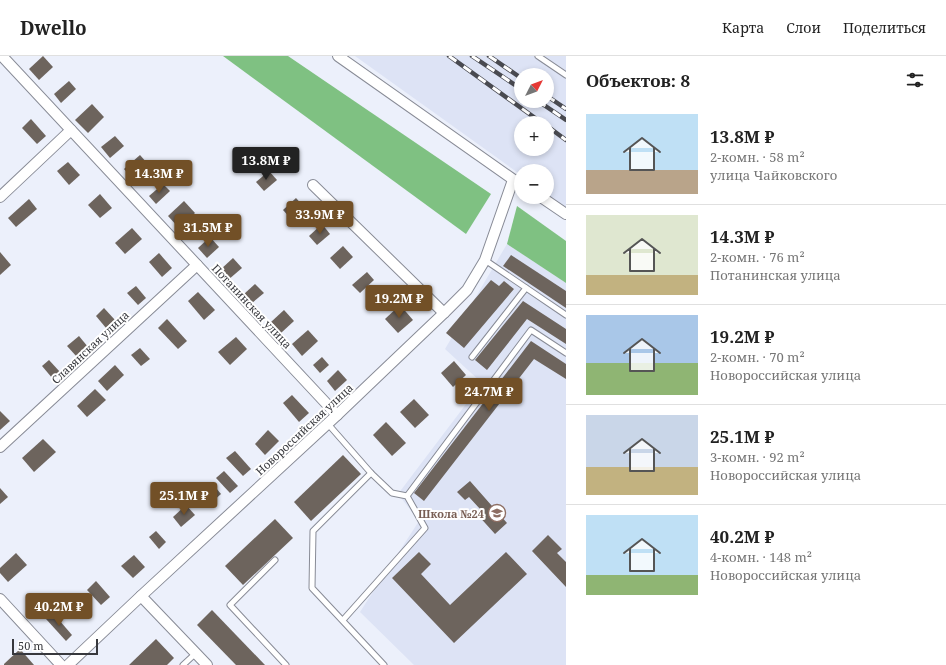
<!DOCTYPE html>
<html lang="ru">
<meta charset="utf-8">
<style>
:root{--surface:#fff;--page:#f6f6f6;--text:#222;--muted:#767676;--line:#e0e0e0;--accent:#725027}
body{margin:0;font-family:"Noto Serif",serif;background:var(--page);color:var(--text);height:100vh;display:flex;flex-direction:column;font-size:15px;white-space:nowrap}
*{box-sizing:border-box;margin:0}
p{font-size:13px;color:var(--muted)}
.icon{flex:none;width:22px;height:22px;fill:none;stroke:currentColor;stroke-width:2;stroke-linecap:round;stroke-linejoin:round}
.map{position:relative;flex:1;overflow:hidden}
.drawer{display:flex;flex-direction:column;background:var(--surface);width:380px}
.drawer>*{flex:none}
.needle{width:26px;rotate:48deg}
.buttons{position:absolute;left:514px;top:12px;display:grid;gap:8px}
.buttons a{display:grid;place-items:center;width:40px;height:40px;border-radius:50%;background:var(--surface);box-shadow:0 2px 6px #0003;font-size:20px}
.scale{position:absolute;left:12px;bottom:10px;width:86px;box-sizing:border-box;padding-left:4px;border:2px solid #37383d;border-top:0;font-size:11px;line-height:14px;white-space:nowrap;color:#37383d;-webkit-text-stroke:3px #fff;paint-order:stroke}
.price{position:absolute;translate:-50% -34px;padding:0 9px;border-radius:4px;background:var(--accent);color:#fff;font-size:13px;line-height:26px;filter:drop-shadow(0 1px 2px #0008)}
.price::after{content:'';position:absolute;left:50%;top:24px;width:12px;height:9px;margin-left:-6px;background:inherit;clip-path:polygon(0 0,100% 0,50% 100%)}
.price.selected{background:#222;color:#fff}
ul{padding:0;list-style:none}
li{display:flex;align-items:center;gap:12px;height:100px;padding:0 20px}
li+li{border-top:1px solid var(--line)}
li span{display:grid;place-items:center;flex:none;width:112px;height:80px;border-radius:0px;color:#555}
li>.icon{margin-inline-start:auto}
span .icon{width:48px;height:48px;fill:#fffc;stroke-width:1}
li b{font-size:17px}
h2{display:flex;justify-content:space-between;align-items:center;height:48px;padding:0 20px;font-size:17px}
header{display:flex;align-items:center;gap:24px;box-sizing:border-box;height:56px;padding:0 20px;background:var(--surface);border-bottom:1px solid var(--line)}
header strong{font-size:19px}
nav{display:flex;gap:22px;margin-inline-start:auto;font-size:14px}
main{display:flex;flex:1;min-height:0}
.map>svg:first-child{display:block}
.built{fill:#dde3f5;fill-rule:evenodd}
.forest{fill:#7fc182}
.building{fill:#6d645d}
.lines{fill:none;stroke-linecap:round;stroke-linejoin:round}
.service-casing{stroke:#888b96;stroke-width:7}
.minor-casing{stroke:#888b96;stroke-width:12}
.service{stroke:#fff;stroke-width:5}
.minor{stroke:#fff;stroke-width:10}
.rail-casing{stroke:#494a50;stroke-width:4.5}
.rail{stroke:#fff;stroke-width:3;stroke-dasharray:9;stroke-linecap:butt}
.labels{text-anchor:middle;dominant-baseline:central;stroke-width:4;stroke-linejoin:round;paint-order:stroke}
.street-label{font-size:11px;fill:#37383d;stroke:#fff}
.education-label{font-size:11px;font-weight:bold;fill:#785e54;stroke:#fff;text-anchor:end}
</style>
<header>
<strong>Dwello</strong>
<nav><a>Карта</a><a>Слои</a><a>Поделиться</a></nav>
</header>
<main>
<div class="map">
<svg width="566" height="609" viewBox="0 0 566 609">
<rect width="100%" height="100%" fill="#ecf0fb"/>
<g class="built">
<path d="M355,0H566V151L547,138V115H521V119ZM521,19H547V45H521ZM521,67H547V93H521Z"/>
<path d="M507,188L566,227V609H414L360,556L419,465L398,438L482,327L445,293Z"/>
</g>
<g class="forest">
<path d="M223,0H288L491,138L466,178Z"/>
<path d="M517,150L566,185V227L507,188Z"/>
</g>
<g class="building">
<path d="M43,0L53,11L39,24L29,13Z"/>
<path d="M69,25L76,33L61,47L54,38Z"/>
<path d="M92,48L104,61L88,77L75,64Z"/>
<path d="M31,63L46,80L37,88L22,72Z"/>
<path d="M115,80L124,90L110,102L101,91Z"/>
<path d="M140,99L147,107L131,121L124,113Z"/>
<path d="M68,106L80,119L69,129L57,115Z"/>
<path d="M269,115L277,124L264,135L256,126Z"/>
<path d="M163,128L170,135L156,148L149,140Z"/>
<path d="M100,138L112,152L100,162L88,149Z"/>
<path d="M296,142L305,152L292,164L283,154Z"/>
<path d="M29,143L37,153L16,171L8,162Z"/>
<path d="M184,145L195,157L179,172L168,160Z"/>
<path d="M322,168L330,178L317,189L309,180Z"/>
<path d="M132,172L142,183L125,198L115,187Z"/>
<path d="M210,181L219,191L207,202L198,192Z"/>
<path d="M343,190L353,201L340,213L330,202Z"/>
<path d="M0,196L11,209L0,219Z"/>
<path d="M159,197L172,212L162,221L149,206Z"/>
<path d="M511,199L566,235V252L503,210Z"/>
<path d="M233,202L242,212L228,224L220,214Z"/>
<path d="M367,216L374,224L360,237L352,229Z"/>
<path d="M491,224L499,230L504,225L514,233L464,292L446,277Z"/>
<path d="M255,228L264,237L252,247L244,238Z"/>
<path d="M136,230L146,242L138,249L127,237Z"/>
<path d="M198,236L215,254L204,264L188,245Z"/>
<path d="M523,245L566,273V288L527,263L487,314L475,304Z"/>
<path d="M400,249L413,264L398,277L385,263Z"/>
<path d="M104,252L115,264L106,272L96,260Z"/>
<path d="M284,254L294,265L281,277L271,266Z"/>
<path d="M167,263L187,285L178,293L158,272Z"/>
<path d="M308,274L318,285L302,300L292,288Z"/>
<path d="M79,280L88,291L77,301L67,290Z"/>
<path d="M236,281L247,293L230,309L218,296Z"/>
<path d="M531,285L566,308V323L534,303L424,445L414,437Z"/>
<path d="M140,292L150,303L141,310L131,299Z"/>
<path d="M322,301L329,309L320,317L313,309Z"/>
<path d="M49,304L60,316L53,323L42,310Z"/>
<path d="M454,305L466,319L453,331L441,317Z"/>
<path d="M115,309L124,319L107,335L98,325Z"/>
<path d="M338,314L347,324L335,335L327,325Z"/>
<path d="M95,333L106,344L87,361L77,350Z"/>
<path d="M292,339L309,357L299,366L283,347Z"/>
<path d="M414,343L429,359L415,372L400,356Z"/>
<path d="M0,355L10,365L0,374Z"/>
<path d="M386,366L406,387L392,400L373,379Z"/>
<path d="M268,374L279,385L265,399L255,388Z"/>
<path d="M43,383L56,396L34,416L22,402Z"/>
<path d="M235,395L251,413L243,420L226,402Z"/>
<path d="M343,399L361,418L311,465L294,446Z"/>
<path d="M224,415L238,430L230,437L216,422Z"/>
<path d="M470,425L507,467L495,478L476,457L480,453L469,441L465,444L457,436Z"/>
<path d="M211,426L221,438L212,446L201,435Z"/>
<path d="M0,432L8,441L0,448Z"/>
<path d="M186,449L195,459L181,471L173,461Z"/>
<path d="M275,463L293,482L243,529L225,510Z"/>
<path d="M156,475L166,486L159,493L149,481Z"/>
<path d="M548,479L562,493L557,497L566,506V531L532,495Z"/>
<path d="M419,496L431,508L421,518L450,549L506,496L527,518L454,587L392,522Z"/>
<path d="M16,497L27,509L8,526L0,517V512Z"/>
<path d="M134,499L145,511L133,522L121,510Z"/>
<path d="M96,525L110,541L101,549L87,534Z"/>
<path d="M212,554L265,609H236L197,569Z"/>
<path d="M53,557L72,579L66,585L46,563Z"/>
<path d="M156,583L174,602L167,609H129Z"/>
<path d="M20,593L34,609H4V608Z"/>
</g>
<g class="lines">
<g class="service-casing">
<g id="service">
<path d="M538,0L566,19"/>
<path d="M485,204L566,259"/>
<path d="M472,301L526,232"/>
<path d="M328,368L371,417L392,437L407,440L425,472L343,564"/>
<path d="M371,417L313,475L312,532L384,609"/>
<path d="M407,440L531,274L566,297"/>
<path d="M275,504L230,549L286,609"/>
<path d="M183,609L196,597"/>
</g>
</g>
<g class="minor-casing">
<g id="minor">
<path d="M2,0L337,359"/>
<path d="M338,0L521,129"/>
<path d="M313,129L444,257"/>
<path d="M0,141L71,74"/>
<path d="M541,141L566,158"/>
<path d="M0,391L197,209"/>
<path d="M141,540L207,609"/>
<path d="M0,543L61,609"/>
<path d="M68,609L141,540L337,359L444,257L467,234L485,204L513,124"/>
</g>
</g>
<use href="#service" class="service"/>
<use href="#minor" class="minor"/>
<g class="rail-casing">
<g id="rail">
<path d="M449,0L542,67"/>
<path d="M472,0L521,33"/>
<path d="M489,0L521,22"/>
<path d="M547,40L566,53"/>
<path d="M538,45L566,64"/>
<path d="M547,70L566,84"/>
</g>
</g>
<use href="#rail" class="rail"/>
</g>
<defs>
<g id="school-ring" transform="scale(0.9)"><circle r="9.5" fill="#fff" stroke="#8d6e63" stroke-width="1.5"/><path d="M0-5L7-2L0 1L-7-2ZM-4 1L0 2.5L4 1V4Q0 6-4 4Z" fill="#8d6e63"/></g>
</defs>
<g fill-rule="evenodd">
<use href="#school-ring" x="497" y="457"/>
</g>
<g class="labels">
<g class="street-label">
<text transform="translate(252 250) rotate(47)">Потанинская улица</text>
<text transform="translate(90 291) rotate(-43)">Славянская улица</text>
<text transform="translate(304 373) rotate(-43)">Новороссийская улица</text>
</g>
<g class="education-label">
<text x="484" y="457">Школа №24</text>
</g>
</g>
</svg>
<div class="buttons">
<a><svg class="needle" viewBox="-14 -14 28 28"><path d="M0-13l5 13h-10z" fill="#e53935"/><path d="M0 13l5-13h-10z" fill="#767676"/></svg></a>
<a>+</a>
<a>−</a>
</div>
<div class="scale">50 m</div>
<b class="price selected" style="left:266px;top:125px">13.8M ₽</b>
<b class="price" style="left:159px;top:138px">14.3M ₽</b>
<b class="price" style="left:320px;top:179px">33.9M ₽</b>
<b class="price" style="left:208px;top:192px">31.5M ₽</b>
<b class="price" style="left:399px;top:263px">19.2M ₽</b>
<b class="price" style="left:489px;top:356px">24.7M ₽</b>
<b class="price" style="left:184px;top:460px">25.1M ₽</b>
<b class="price" style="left:59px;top:571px">40.2M ₽</b>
</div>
<section class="drawer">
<h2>Объектов: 8<svg class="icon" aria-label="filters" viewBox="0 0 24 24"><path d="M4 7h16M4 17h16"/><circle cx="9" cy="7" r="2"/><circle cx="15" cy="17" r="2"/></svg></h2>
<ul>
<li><span style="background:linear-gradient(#bfe0f5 70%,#b9a48a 0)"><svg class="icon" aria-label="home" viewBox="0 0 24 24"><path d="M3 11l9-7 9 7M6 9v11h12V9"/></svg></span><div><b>13.8M ₽</b><p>2-комн. · 58 m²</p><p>улица Чайковского</p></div></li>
<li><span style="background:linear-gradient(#dfe7d0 75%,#c2b280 0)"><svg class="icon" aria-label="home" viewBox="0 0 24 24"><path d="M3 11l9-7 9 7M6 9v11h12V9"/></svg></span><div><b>14.3M ₽</b><p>2-комн. · 76 m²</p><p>Потанинская улица</p></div></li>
<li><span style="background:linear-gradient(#a9c7e8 60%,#8fb573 0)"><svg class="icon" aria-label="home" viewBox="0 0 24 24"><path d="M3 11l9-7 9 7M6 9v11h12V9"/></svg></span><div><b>19.2M ₽</b><p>2-комн. · 70 m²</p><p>Новороссийская улица</p></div></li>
<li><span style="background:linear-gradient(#c9d6e8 65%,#c2b280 0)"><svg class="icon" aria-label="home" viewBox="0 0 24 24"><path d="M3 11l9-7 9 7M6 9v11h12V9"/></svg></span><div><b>25.1M ₽</b><p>3-комн. · 92 m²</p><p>Новороссийская улица</p></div></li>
<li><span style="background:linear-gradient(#bfe0f5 75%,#8fb573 0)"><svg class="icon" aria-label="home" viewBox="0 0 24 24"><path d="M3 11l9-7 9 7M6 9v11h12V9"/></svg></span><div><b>40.2M ₽</b><p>4-комн. · 148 m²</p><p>Новороссийская улица</p></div></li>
</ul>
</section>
</main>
